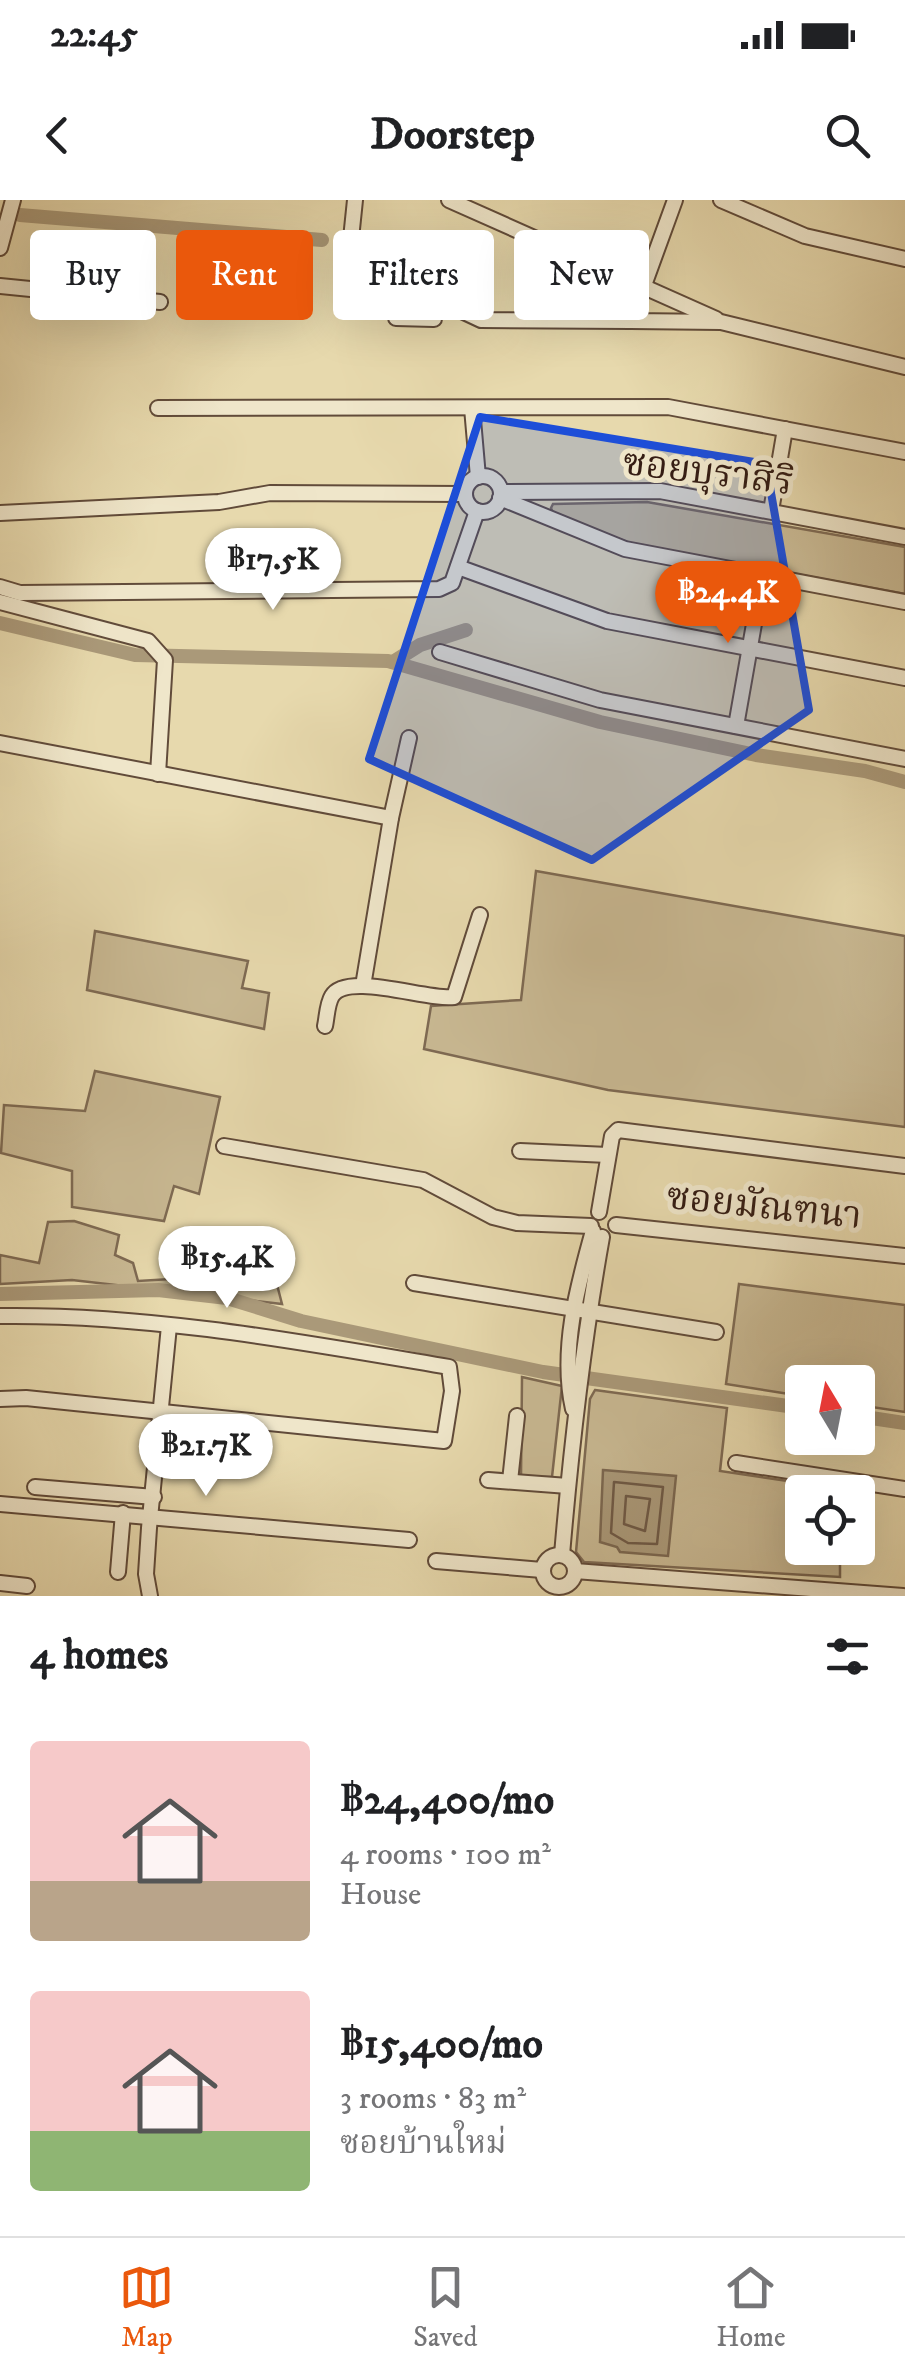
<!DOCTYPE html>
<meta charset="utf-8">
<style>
:root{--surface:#fff;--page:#f2f2f2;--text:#202124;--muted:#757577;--line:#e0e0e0;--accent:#ea580c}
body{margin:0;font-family:"IM FELL DW Pica","Noto Serif Thai",serif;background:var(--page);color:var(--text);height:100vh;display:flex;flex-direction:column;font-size:38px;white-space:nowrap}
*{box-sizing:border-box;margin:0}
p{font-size:32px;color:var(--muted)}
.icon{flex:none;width:55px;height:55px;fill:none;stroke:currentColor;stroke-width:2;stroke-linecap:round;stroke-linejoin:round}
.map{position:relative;height:1396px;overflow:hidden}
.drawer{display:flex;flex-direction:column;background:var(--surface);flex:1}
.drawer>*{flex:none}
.guide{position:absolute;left:30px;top:30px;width:845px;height:90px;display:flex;gap:20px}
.needle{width:65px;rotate:350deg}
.fabs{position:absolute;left:785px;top:1165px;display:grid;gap:20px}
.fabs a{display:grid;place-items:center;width:90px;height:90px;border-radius:10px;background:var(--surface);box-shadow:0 10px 40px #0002;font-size:50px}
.price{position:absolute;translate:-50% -85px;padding:0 22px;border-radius:35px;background:#fff;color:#222;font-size:32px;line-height:65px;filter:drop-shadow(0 2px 5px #0008)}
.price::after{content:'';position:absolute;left:50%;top:60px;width:30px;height:22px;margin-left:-15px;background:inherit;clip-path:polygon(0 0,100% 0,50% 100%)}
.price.selected{background:var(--accent);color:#fff}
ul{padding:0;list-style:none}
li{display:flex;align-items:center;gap:30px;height:250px;padding:0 30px}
li span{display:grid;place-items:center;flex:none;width:280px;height:200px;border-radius:10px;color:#555}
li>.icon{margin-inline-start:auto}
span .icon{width:120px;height:120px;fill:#fffc;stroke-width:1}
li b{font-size:42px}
h2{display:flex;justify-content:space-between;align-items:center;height:120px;padding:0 30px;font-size:42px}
.chip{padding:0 35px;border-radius:10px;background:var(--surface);box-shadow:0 10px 40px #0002;font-size:35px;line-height:90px}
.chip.selected{background:var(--accent);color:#fff}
.status{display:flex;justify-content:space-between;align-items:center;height:70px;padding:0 50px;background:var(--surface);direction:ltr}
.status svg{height:28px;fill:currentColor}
header{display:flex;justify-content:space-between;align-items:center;height:130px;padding:0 30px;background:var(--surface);font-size:45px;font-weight:800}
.tabs{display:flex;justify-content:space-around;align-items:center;height:140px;border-top:2px solid var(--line);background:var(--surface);font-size:28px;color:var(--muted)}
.tabs a{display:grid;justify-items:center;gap:5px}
.tabs .selected{color:var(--accent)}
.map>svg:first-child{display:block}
.green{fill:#c9b993;stroke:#7e6a53;stroke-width:2.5}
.water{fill:#aa9979;stroke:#7b6750;stroke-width:2.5}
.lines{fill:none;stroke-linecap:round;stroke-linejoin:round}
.shore{stroke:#6f5a46;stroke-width:2.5}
.canal{stroke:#aa9979;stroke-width:14}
.minor-casing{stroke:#614b3a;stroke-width:18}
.minor{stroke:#efe6ca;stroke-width:14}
.marked{fill:#1d4ed8;fill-opacity:0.2;stroke:#1d4ed8;stroke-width:8;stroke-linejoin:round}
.labels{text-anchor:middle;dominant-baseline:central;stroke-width:10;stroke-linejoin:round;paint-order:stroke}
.street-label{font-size:38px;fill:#341c13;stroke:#efe6ca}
</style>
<div class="status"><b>22:45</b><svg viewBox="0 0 49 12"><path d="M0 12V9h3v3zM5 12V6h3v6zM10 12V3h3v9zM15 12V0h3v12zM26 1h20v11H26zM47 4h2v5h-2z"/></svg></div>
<header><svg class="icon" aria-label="back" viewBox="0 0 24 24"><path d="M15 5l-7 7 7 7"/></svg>Doorstep<svg class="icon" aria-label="search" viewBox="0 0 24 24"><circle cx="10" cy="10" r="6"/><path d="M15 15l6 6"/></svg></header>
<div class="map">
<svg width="905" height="1396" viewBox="0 0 905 1396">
<rect width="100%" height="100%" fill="#e7d9ad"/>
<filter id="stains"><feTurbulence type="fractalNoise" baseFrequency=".002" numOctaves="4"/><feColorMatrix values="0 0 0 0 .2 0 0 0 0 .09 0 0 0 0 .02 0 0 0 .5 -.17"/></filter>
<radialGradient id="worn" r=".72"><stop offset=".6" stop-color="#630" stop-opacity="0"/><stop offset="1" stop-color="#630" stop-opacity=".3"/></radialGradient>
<g class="green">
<path d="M647,302L905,347V394L633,344L554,316L551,308L553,304Z"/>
<path d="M536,671L905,736V927L608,890L424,849L431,806L521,800Z"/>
<path d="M95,731L248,761L242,788L269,793L264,829L87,790Z"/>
<path d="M95,871L220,897L199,994L174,986L164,1021L72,1007V971L1,953L4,905L85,911Z"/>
<path d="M74,1021L119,1035L115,1055L133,1063L138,1081L274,1073L282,1104L72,1080L0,1084V1055L39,1063L48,1022Z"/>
<path d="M739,1084L905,1105V1212L858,1205V1182H802V1196L726,1184Z"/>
<path d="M522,1177L562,1186L552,1277H521Z"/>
<path d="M595,1190L727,1208L720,1271L842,1289L841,1292H802V1348H840V1377L584,1362L576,1352L590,1199Z"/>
</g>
<path class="water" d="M603,1270L676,1276L668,1356L620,1352L617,1347L600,1342Z"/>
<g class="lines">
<g class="shore">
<path d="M614,1282L663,1287L657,1344L628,1343L611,1333Z"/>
<path d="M626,1296L650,1299L645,1331L624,1324Z"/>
</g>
<g class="canal">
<path d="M20,15L322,40"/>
<path d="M0,423L135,455L388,461L600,522L756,555L865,571L905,582"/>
<path d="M393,462L420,445L466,430"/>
<path d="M0,1094L158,1090L227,1098L301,1121L543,1172L802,1208"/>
<path d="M858,1216L905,1223"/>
</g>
<g class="minor-casing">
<g id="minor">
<path d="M355,0L349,58L481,120L631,121"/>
<path d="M449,0L716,119"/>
<path d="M675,0L631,121L721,122L905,167"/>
<path d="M721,0L805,36L905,59"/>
<path d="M0,48L13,0"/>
<path d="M394,79L396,118L434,119"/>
<path d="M0,86L160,102"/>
<path d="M158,208L668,207L905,252"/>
<path d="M472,208L478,277"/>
<circle cx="483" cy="294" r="18"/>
<path d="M501,292L660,291L905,337"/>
<path d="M500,298L625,349L905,402"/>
<path d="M771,311L785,229"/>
<path d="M0,313L219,302L270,293L465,294"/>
<path d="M458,367L607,421L905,478"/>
<path d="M0,387L20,393L439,389L452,383L477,311"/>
<path d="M0,402L148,441L165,460L158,574"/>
<path d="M440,452L600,500L905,559"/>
<path d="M736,526L763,373"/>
<path d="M0,543L391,618"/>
<path d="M363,786L391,618L409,538"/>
<path d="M325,826C327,817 327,804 332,796C347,771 429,801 454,797L480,715"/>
<path d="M224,946L423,980L493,1017L517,1023L591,1026"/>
<path d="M520,951L608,955"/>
<path d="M599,1012L612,936L618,930L905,966"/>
<path d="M616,1025L905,1056"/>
<path d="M414,1083L716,1132"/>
<path d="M0,1116C150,1114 301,1142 449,1167L452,1191L444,1241L26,1198L0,1199"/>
<path d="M573,1209C560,1151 577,1088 593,1031"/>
<path d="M736,1263L905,1289"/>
<path d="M488,1280L568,1286"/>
<path d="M510,1281L517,1216"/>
<path d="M35,1287L154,1297"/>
<path d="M0,1304L409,1340"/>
<circle cx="559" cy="1371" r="16"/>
<path d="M562,1355C571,1248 583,1143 602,1037"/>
<path d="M436,1361L542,1370"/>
<path d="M575,1371L903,1396"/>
<path d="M118,1372L123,1313"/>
<path d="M0,1383L27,1386"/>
<path d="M150,1396L146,1374L149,1328L169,1126"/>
</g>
</g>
<use href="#minor" class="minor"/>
</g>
<path class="marked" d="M480,217L766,264L809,510L592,660L369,559Z"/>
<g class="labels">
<g class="street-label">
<text transform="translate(708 273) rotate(7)">ซอยบุราสิริ</text>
<text transform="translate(764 1007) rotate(6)">ซอยมัณฑนา</text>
</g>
</g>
<rect width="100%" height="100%" filter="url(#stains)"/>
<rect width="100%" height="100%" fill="url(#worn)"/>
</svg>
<div class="fabs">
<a><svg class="needle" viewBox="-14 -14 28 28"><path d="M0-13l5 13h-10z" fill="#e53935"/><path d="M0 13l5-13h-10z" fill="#757577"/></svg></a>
<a><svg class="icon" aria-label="locate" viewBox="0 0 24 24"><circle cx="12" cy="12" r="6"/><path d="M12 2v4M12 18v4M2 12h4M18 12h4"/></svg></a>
</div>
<b class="price" style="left:273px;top:413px">฿17.5K</b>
<b class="price selected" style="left:728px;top:446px">฿24.4K</b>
<b class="price" style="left:227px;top:1111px">฿15.4K</b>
<b class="price" style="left:206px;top:1299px">฿21.7K</b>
<div class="guide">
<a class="chip">Buy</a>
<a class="chip selected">Rent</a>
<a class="chip">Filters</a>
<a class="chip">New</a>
</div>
</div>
<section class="drawer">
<h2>4 homes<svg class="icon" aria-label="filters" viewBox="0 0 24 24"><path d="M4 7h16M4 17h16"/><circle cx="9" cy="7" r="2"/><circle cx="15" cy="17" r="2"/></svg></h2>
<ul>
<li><span style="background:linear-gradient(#f6c9c9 70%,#b9a48a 0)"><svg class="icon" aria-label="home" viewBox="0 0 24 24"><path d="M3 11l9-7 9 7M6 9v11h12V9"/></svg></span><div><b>฿24,400/mo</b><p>4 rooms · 100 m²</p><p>House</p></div></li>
<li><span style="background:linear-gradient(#f6c9c9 70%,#8fb573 0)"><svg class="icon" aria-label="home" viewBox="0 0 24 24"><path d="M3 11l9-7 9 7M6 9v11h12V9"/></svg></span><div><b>฿15,400/mo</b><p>3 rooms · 83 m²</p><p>ซอยบ้านใหม่</p></div></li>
</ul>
</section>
<nav class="tabs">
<a class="selected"><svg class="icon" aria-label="map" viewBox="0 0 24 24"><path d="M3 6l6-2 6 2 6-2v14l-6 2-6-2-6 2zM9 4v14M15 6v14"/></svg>Map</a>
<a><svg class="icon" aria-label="saved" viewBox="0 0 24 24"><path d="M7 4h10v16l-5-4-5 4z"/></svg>Saved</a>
<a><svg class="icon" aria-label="home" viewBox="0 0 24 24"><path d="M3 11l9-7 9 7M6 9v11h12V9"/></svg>Home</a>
</nav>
